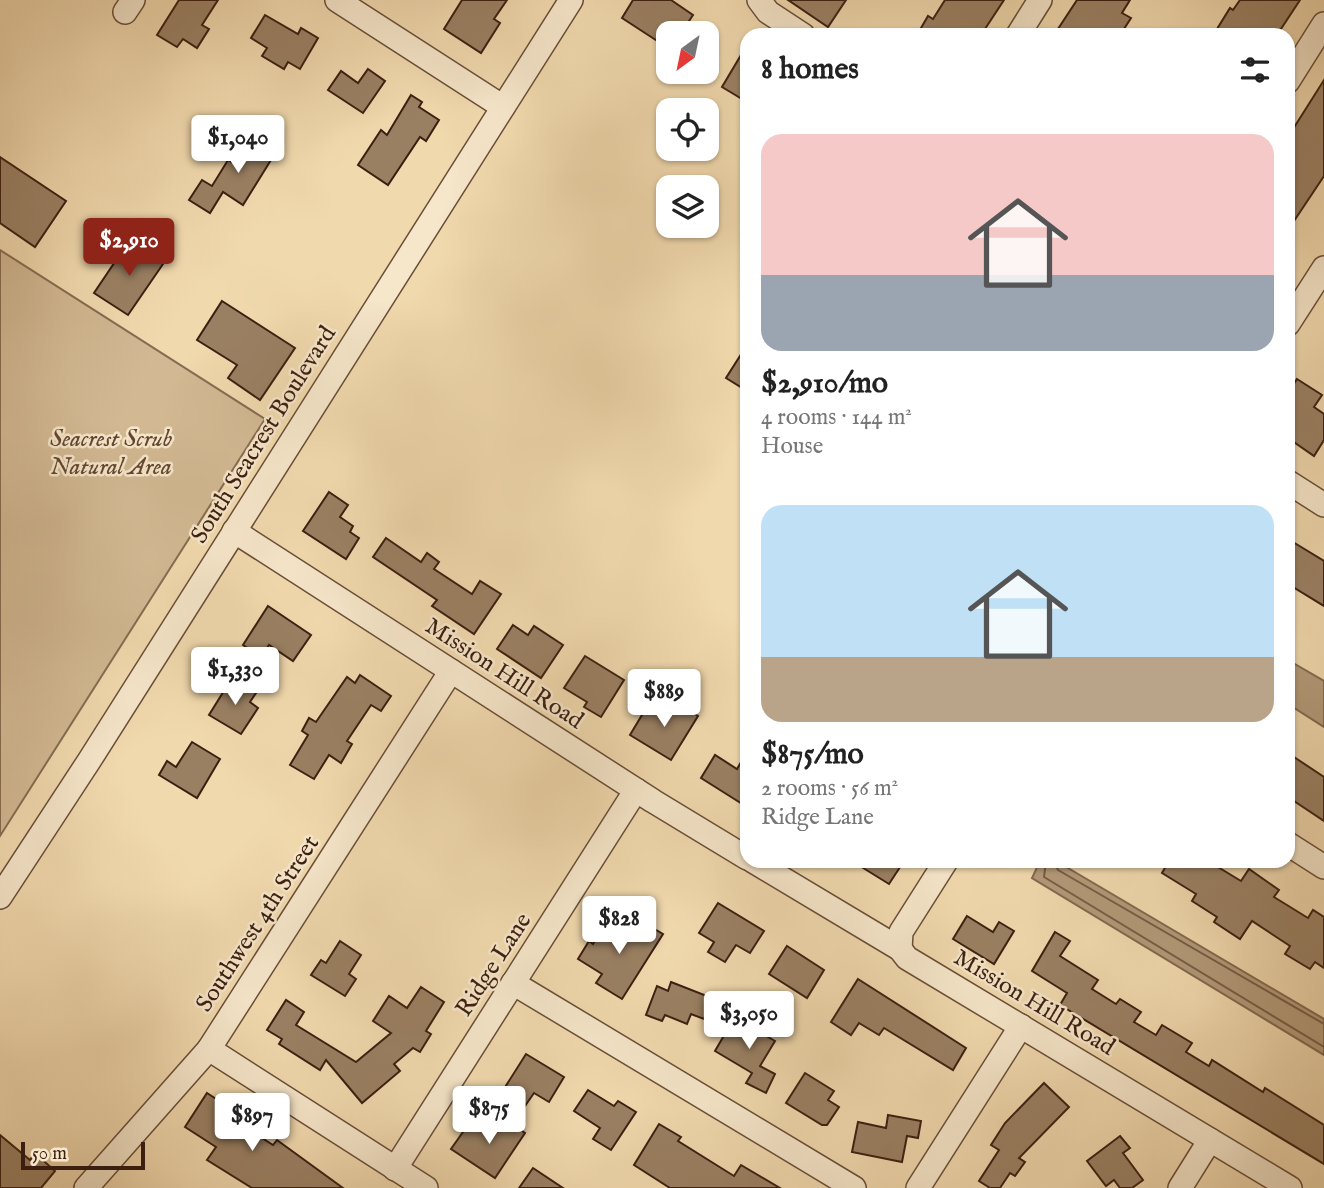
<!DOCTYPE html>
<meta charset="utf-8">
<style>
:root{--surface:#fff;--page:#f2f2f2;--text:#222;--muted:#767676;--accent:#8f2418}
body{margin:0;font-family:"IM FELL English",serif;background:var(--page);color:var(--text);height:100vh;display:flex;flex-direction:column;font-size:26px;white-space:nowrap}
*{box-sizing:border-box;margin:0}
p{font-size:23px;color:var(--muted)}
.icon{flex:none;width:38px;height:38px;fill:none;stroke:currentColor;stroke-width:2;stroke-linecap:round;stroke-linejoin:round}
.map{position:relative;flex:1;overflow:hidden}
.drawer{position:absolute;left:740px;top:28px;width:555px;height:840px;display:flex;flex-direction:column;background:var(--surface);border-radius:21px;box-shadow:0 2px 5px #0004}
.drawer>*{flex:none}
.needle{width:46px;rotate:213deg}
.fabs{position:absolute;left:656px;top:21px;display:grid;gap:14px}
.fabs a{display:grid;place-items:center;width:63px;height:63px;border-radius:14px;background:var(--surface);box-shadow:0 2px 5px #0004;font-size:35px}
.scale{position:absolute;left:21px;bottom:18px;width:124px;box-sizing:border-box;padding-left:7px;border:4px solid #3c1f11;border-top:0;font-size:19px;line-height:24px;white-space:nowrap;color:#3c1f11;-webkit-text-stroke:5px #f6e6ca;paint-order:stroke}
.price{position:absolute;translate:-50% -60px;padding:0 16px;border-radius:7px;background:#fff;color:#222;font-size:23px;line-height:46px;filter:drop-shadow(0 2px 4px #0008)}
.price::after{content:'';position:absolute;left:50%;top:42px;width:21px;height:16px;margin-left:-10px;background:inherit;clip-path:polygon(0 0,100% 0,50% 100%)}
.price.selected{background:var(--accent);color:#fff}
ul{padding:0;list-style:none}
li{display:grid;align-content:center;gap:14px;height:371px;padding:0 21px}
li span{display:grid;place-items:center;height:217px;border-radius:21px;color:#555}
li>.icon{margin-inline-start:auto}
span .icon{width:126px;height:126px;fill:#fffc;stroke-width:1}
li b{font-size:30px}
h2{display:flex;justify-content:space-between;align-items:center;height:84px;padding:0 21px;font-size:30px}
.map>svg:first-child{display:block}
.green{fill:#d2b993;stroke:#876c52;stroke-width:2}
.water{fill:#b39a79;stroke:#83694f;stroke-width:2}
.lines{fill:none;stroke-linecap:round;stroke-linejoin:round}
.shore{stroke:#785c45;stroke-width:2}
.building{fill:#9a8063;stroke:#3c1f11;stroke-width:2}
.minor-casing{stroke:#694e38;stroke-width:26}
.minor{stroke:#f6e6ca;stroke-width:23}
.labels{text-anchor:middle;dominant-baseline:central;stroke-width:5;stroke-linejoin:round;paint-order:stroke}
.street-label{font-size:24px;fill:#3c1f11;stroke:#f6e6ca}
.park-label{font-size:24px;font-style:italic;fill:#624632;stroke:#f6e6ca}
</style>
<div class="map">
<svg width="1324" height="1188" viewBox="0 0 1324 1188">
<rect width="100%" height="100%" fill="#f1d9ae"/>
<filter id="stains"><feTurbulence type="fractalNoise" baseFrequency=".00286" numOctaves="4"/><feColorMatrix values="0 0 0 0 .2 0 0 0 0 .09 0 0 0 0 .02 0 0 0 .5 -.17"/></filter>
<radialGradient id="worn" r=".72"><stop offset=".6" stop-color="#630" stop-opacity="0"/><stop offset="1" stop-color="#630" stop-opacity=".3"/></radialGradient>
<path class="green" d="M0,250L265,419L0,836Z"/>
<g class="water">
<path d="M1288,660L1324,681V727L1288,704Z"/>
<path d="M1040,861H1056L1324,1019V1055L1032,878Z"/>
</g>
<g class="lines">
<g class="shore">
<path d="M1046,861L1044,877L1324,1047"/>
<path d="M1054,861L1058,870L1324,1024"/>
</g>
</g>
<g class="building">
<path d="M179,0H218L202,25L209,29L197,48L183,39L177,47L157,35Z"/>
<path d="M462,0H507L494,19L500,23L481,53L444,29Z"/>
<path d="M633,0H671L693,15L681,33H668V48L622,18Z"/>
<path d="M788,0H846L828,27Z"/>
<path d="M945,0H1004L981,35H917L928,16L933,19Z"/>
<path d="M1077,0H1130L1122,13L1131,18L1120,35H1054Z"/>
<path d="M1240,0H1300L1277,35H1227L1217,29L1230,8L1233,10Z"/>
<path d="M265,15L298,34L301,28L318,38L300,69L288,62L284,69L262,56L267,48L251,38Z"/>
<path d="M747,45V102L722,87Z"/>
<path d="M368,69L385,81L363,113L328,90L341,71L358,83Z"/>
<path d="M1324,80V176L1288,230V137Z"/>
<path d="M411,95L422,102L419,107L439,120L426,141L420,137L388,185L358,165L381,130L387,135Z"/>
<path d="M254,132L279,147L243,205L223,192L210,213L189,200L202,180L212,186L228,160L235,164Z"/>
<path d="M0,157L66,201L35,247L0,223Z"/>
<path d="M129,241L163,264L128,315L94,293Z"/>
<path d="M222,301L295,348L260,400L228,378L237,365L197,340Z"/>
<path d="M747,345V391L726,378Z"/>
<path d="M1297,379L1322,395L1314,407L1324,414V440L1314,456L1288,438V393Z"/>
<path d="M329,492L348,505L340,517L353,526L350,532L359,538L346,559L303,531Z"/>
<path d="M386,538L421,562L427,553L439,562L434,569L472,594L480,581L501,594L474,634L432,606L437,600L373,557Z"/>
<path d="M1288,539L1324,561V606L1288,584Z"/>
<path d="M268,606L311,635L293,661L269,645L261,657L243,645Z"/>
<path d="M513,625L528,635L534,626L563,645L541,678L497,649Z"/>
<path d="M585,656L624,680L601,717L584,707L587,702L564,688Z"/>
<path d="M360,675L391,696L381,711L371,705L347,741L352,744L341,763L329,755L314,779L290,765L308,735L302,731L309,718L316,722L347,677L355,683Z"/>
<path d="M232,678L256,693L250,702L258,708L241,734L209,715Z"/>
<path d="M676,702L698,716L671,760L630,735L648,705L667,717Z"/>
<path d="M192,742L220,759L197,798L159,775L167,761L176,767Z"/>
<path d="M747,752V807L701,778L715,755L737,769Z"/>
<path d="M1288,753L1324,777V821L1288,797Z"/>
<path d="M852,861H904L889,884Z"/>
<path d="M1169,861H1208L1241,881L1249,869L1279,890L1274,897L1308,918L1313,910L1324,917V968L1315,962L1310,969L1285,954L1290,946L1252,921L1240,939L1214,922L1217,917L1192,901L1196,894L1162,873Z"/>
<path d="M718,903L764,931L750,953L736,945L725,962L708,952L714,942L699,933Z"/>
<path d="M967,916L993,932L999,922L1014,931L994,964L953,939Z"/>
<path d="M607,921L636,939L646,924L663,934L622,999L596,983L602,974L578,959L589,941L593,944Z"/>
<path d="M1055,932L1070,941L1060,956L1098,980L1092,989L1116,1004L1120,999L1141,1012L1134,1022L1156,1035L1162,1025L1192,1043L1186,1052L1209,1066L1212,1060L1263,1092L1265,1088L1324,1125V1164L1060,1005L1067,993L1032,971Z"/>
<path d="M340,941L361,955L349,974L356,979L345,996L311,975L321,960L326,963Z"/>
<path d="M787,946L824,970L807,998L769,974Z"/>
<path d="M858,979L966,1048L953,1070L884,1028L879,1035L859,1023L851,1035L831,1022Z"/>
<path d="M671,982L712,998L704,1019L691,1014L687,1024L665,1015L662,1021L646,1015L657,986L668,991Z"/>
<path d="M421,987L444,1002L426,1031L431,1034L420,1052L413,1048L394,1064L400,1071L362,1103L326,1060L320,1070L279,1044L282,1039L267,1030L286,1000L304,1012L296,1025L356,1062L391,1033L373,1021L389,996L407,1008Z"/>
<path d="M751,1016L767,1026L763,1034L775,1041L760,1066L775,1074L766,1093L746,1083L752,1073L715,1051L733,1020L745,1027Z"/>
<path d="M526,1054L564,1077L549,1102L534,1093L525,1106L502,1092Z"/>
<path d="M805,1073L834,1091L828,1100L839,1107L827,1125H822L786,1103Z"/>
<path d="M1044,1083L1069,1107L1019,1158L1025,1162L1015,1176L1010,1173L1000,1188H990L979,1181L999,1150L991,1145L1005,1123Z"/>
<path d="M588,1090L614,1106L618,1101L636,1112L611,1150L593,1139L600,1128L574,1111Z"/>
<path d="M207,1093L227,1106L223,1113L273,1145L277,1140L343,1188H252L207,1160L216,1147L185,1127Z"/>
<path d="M888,1115L921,1121L918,1138L907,1136L902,1162L852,1152L858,1122L886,1128Z"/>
<path d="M505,1119L525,1133L495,1178L451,1149L470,1122L493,1137Z"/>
<path d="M659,1124L681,1137L678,1141L734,1176L741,1165L780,1188H670L634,1165Z"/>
<path d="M0,1135L30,1160L35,1153L55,1171L41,1188H0Z"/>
<path d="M1120,1136L1130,1148L1123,1153L1143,1180L1132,1188H1120L1114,1180L1106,1186L1087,1161Z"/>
<path d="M533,1168L563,1188H519Z"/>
</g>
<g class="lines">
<g class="minor-casing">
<g id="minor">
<path d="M337,0L503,107"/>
<path d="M759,0L768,12L803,35"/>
<path d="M125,12L133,0"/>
<path d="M1018,35L1040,0"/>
<path d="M1288,81L1324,24"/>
<path d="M1288,324L1324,268"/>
<path d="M1288,482L1324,505"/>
<path d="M234,531L653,801L747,858"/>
<path d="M1288,844L1324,867"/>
<path d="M753,861L900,949L907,958L1290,1188"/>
<path d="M0,897L89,761L571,0"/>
<path d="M900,949L901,932L946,861"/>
<path d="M513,983L854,1188"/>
<path d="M209,1049L426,1188"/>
<path d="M395,1169L636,790"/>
<path d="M86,1188L209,1049L451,671"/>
<path d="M918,1188L1021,1026"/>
<path d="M1180,1188L1210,1140"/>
</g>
</g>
<use href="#minor" class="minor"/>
</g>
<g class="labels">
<g class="street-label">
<text transform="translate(264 435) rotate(-58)">South Seacrest Boulevard</text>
<text transform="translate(504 674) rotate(33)">Mission Hill Road</text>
<text transform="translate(258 924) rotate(-57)">Southwest 4th Street</text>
<text transform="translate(494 965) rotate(-57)">Ridge Lane</text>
<text transform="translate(1034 1003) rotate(31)">Mission Hill Road</text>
</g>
<g class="park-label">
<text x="111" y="439">Seacrest Scrub<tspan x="111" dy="28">Natural Area</tspan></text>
</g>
</g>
<rect width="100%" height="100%" filter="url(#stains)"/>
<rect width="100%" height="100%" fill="url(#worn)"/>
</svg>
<div class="fabs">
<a><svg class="needle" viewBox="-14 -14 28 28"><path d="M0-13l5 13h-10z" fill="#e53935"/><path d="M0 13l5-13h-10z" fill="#767676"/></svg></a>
<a><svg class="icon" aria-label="locate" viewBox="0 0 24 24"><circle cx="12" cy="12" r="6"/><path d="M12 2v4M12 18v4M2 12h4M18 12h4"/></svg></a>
<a><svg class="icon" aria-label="layers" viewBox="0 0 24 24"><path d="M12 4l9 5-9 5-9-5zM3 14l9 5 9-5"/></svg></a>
</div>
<div class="scale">50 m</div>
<b class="price" style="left:238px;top:175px">$1,040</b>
<b class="price selected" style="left:129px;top:278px">$2,910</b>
<b class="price" style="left:235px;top:707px">$1,330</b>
<b class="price" style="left:664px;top:729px">$889</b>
<b class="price" style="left:619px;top:956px">$828</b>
<b class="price" style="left:749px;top:1051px">$3,050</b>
<b class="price" style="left:489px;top:1146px">$875</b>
<b class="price" style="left:252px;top:1153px">$897</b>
<section class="drawer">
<h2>8 homes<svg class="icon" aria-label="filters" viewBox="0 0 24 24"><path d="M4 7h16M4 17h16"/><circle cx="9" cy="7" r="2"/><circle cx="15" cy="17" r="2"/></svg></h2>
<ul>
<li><span style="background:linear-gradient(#f6c9c9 65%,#9aa5b1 0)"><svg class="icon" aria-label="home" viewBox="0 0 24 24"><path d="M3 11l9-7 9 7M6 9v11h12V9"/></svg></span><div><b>$2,910/mo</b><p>4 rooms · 144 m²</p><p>House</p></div></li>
<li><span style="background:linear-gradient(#bfe0f5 70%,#b9a48a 0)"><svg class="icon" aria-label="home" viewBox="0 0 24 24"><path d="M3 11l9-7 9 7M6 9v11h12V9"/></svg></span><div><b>$875/mo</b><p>2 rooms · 56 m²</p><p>Ridge Lane</p></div></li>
</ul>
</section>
</div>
